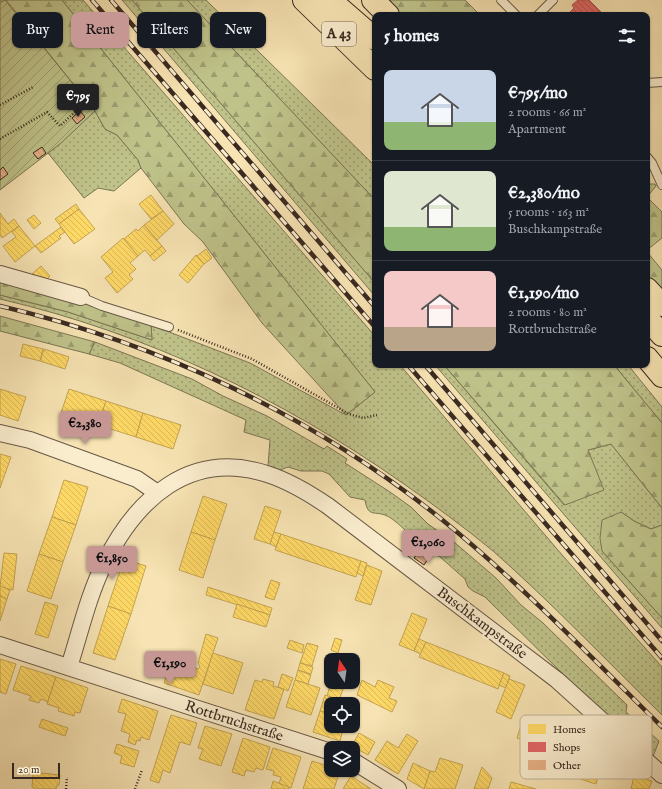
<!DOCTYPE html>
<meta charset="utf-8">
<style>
:root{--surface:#171b24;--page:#20242c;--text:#f1f3f6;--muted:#9ea1a6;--line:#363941;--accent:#c59692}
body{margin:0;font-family:"IM FELL English",serif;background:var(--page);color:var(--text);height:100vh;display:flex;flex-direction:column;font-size:15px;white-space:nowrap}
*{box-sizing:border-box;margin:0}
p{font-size:13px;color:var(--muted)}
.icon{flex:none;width:22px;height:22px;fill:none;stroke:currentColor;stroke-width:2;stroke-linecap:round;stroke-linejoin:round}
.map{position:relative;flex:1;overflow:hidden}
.panel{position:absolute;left:372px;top:12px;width:278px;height:356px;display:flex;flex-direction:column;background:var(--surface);border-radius:8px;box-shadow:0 1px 3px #0004}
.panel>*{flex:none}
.top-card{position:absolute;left:12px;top:12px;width:300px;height:36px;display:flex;gap:8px}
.needle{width:26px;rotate:347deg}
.buttons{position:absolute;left:324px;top:653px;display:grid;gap:8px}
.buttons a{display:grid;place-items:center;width:36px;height:36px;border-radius:8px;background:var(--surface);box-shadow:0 1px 3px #0004;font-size:20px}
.scale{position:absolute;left:12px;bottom:10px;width:48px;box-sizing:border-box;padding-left:4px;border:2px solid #392920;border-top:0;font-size:11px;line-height:14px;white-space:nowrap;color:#392920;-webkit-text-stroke:3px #faedce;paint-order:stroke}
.price{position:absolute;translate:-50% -34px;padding:0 9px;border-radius:4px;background:var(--accent);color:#111;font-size:13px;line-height:26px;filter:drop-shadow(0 1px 2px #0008)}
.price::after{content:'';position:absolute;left:50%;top:24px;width:12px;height:9px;margin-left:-6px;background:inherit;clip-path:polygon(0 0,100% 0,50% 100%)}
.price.current{background:#222;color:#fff}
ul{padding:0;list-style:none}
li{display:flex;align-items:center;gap:12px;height:100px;padding:0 12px}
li+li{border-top:1px solid var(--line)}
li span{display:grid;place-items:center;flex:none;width:112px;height:80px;border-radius:8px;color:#555}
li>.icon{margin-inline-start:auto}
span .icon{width:48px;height:48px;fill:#fffc;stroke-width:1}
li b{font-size:17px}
h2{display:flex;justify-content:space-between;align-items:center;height:48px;padding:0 12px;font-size:17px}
.chip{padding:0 14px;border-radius:8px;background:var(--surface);box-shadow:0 1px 3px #0004;font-size:14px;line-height:36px}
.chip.current{background:var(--accent);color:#111}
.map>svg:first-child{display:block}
.grass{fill:url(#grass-dots);stroke:#7c7655}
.forest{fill:url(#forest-firs);stroke:#7c7655}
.garden{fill:url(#garden-furrows);stroke:#7c7655}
.homes{fill:url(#homes-back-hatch);stroke:#c4a451}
.shops{fill:url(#shops-back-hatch);stroke:#ae5451}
.building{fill:url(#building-back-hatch);stroke:#392920}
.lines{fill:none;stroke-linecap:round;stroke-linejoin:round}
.lane-casing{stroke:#685845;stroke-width:10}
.street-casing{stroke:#685845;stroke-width:18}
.highway-casing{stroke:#392920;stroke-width:24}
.path{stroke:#392920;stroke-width:2.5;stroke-dasharray:1 2;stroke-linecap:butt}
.lane{stroke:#faedce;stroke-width:8}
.street{stroke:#faedce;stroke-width:16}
.highway{stroke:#f7e3b3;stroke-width:22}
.rail-casing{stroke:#392920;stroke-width:4.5}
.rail{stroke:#faedce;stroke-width:3;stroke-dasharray:9;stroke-linecap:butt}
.labels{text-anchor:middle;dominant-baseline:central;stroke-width:4;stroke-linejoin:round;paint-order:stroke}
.shield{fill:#faedce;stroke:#736454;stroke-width:1}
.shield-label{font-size:14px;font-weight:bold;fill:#392920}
.street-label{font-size:15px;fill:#392920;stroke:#faedce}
.key{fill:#faedce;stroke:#c0b29a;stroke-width:1}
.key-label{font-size:11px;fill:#392920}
</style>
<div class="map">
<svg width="662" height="789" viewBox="0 0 662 789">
<defs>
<pattern id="grass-dots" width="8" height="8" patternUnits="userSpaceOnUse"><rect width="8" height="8" fill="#bfc38a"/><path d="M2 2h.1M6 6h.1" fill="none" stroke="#9c9e70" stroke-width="1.8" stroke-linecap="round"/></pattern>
<pattern id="forest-firs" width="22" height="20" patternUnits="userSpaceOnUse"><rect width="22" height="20" fill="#bfc38a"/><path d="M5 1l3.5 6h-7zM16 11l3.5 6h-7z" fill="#9c9e70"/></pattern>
<pattern id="garden-furrows" width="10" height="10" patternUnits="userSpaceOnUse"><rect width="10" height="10" fill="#bfc38a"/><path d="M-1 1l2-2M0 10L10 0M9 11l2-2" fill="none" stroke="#9c9e70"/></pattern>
<pattern id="homes-back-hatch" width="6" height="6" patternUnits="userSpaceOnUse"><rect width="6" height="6" fill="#ffd966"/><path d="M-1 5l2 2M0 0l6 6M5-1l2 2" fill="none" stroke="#dbba58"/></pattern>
<pattern id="shops-back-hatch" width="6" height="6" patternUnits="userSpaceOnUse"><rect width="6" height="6" fill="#e06666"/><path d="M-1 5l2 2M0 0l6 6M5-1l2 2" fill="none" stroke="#b75454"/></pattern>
<pattern id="building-back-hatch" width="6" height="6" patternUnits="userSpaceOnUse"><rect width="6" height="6" fill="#e7b187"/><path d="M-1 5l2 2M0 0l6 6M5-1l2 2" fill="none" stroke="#c79874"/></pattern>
</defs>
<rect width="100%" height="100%" fill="#f7e3b3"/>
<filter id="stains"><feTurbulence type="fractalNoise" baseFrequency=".005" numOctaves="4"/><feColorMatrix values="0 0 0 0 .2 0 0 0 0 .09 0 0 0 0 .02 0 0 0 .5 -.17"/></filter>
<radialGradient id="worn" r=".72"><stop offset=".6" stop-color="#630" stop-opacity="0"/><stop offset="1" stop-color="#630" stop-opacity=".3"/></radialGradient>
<g class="grass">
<path d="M62,0H83L375,336V365H400L563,556L662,667V715C606,660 552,603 493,551C464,527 434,505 404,484C281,398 146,333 0,299V295L68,312L152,340L151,325L250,363L346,415L375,392Z"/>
<path d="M122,0H132L375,283V296Z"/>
<path d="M187,0H206L375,166V200Z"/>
<path d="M95,111L105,129L117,135L138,160L141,168L114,191L98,188L84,198L48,153Z"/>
<path d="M95,342L192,379L223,396L267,416L324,449L327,446L347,459L345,463L390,492L411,507L428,524L454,542L496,578L521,605L543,623L627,705L626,712L659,741L652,759L578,689L485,597L473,591L468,587L465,579L439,556L434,555C432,549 423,544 416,543C411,535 394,518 385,515C373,511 368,517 365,500L350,497L329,474L322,471H301L288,467L280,470L268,466L270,440L244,432L246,420L120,363L89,354Z"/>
<path d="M435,365H444L564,505L588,450L611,444L662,508V525L651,529L634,521L621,512L602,551L662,618V628Z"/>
<path d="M614,365H628L662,407V423Z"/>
</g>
<g class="forest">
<path d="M0,0H62L375,392L346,415L262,323L203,242L184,224L141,168L138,160L117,135L105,129L95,111L6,0L0,3Z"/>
<path d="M132,0H187L375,200V283Z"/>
<path d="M383,0H465L480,15H397Z"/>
<path d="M647,184H655L656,186L647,197L662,212V238L647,250Z"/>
<path d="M647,252L662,270V301L647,283Z"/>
<path d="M0,278C51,291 100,310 151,325L152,340L68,312L0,295Z"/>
<path d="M0,316L95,342L89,354L0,331Z"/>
<path d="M444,365H614L662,423V508L611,444L588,450L604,490L565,505Z"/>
<path d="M621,512L634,521L651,529L662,525V618L602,551L600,538L602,520Z"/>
</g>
<path class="garden" d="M5,0L95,111L60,144L0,190V3Z"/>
<g class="homes">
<path d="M151,195L163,211L151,219L139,204Z"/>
<path d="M76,204L79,209L59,224L55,219Z"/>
<path d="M79,209L95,229L74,244L59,224Z"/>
<path d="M163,211L174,224L157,240L144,225Z"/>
<path d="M0,213L8,224L14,219L19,226L2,238L0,235Z"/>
<path d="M34,215L41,223L34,229L27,220Z"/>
<path d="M144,225L162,246L150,256L145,250L138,256L124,239L136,229L138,231Z"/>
<path d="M19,226L35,246L15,262L3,246L16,237L12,232Z"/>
<path d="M61,227L65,232L59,236L61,238L41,253L35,246Z"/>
<path d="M123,238L138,256L130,263L136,269L129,275L133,279L117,293L105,278L113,272L101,257Z"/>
<path d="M162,246L166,251L154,261L150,256Z"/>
<path d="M206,249L212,258L204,264L197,256Z"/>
<path d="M196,255L204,264L188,283L179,275Z"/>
<path d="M41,266L50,276L44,282L37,280L32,274Z"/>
<path d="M23,344L43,349L40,361L20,356Z"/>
<path d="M44,349L69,357L65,369L40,361Z"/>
<path d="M0,389L26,397L18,421L0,415Z"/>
<path d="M69,389L106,401L98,425L61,413Z"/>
<path d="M106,401L143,413L136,437L98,425Z"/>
<path d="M143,413L181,425L173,449L136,437Z"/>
<path d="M0,454L11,457L0,488Z"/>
<path d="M64,480L88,487L76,525L52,517Z"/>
<path d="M203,496L227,504L215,540L191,532Z"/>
<path d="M265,506L281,511L270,544L254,539Z"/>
<path d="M52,517L76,525L63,562L39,554Z"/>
<path d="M191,532L215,540L203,578L179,570Z"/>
<path d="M274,532L281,534L276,547L270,544Z"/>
<path d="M281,534L361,561L356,577L275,550Z"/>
<path d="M4,553L17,554L13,590L0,587Z"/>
<path d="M39,554L63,562L51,599L27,591Z"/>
<path d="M124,559L146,566L131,614L108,606Z"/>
<path d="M361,561L367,563L363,576L357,573Z"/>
<path d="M367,565L382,571L371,605L355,600Z"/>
<path d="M271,580L280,583L274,600L265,597Z"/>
<path d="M0,586L10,590L7,599L0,596Z"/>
<path d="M208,587L272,608L270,615L206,595Z"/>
<path d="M0,596L7,599L0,621Z"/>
<path d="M45,602L58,606L48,638L35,634Z"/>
<path d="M237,604L270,615L266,627L233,617Z"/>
<path d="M108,606L131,614L115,660L93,653Z"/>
<path d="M412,613L427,619L414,651L399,645Z"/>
<path d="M206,634L218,638L199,695L164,683L172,660L181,663L182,660L189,662L188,666L198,669L200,667L198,663Z"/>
<path d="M335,638L342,640L338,653L331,650Z"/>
<path d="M419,639L426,642L421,654L414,651Z"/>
<path d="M290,640L304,645L302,653L287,648Z"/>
<path d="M426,642L504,673L498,689L419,657Z"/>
<path d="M307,643L318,646L312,666L300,663Z"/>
<path d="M213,653L243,663L233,694L203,684Z"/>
<path d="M0,659L16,664L6,694L0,692Z"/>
<path d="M300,663L313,667L311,674L298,670Z"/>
<path d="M21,666L56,677L48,702L41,699L39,703L29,700L31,696L13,690Z"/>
<path d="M298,670L311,675L308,684L295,680Z"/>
<path d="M504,673L510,676L506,688L499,685Z"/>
<path d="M282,674L293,678L288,691L278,687Z"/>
<path d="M56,677L88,688L80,713L75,712L74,716L58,711L59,708L47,704Z"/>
<path d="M263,679L274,682L273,686L284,689L274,719L245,710L255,680L262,682Z"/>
<path d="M509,679L525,685L511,719L496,712Z"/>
<path d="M295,680L320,688L311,715L286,707Z"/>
<path d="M362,680L375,687L378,680L394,687L389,698L397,701L392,712L357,695Z"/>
<path d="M331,682L345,684L339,700L327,696Z"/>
<path d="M325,695L339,700L338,704H331V714L320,711Z"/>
<path d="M122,699L158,711L149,740L141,737L140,741L137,740L135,745L128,742L130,734L121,731L126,714L118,712Z"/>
<path d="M320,711L331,714V726H344L340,741L313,732Z"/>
<path d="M171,715L197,723L190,745L180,742L170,773L163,770L159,783L150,780Z"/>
<path d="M42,719L68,728L65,736L39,727Z"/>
<path d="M522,722L584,740L580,756L517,738Z"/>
<path d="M205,726L232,734L221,766L199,759L203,749L198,748Z"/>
<path d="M359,733L375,742L368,755L352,746Z"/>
<path d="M407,734L418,741L398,774L375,760L387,741L398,748Z"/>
<path d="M243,738L270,747L263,770L256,768L254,772L246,770L244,776L232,772Z"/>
<path d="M117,744L139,751L134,767L120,763L122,756L114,753Z"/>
<path d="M590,745L606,750L596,784L580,779Z"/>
<path d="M273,748L301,757L291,788L279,784L281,777L273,775L274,771L266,769Z"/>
<path d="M440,758L463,765L455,789H424L430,771L435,772Z"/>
<path d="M312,761L331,767V770H340L334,789H303Z"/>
<path d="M413,763L430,771L424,789L407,779Z"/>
<path d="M482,767L492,778L488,789H474Z"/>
<path d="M33,772L60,775L59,785H57L56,789H35L32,787Z"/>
<path d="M351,776L371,789H343Z"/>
<path d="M634,776L652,781L649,789H631Z"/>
<path d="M273,781L289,787V789H271Z"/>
<path d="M511,782L536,789H509Z"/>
</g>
<path class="shops" d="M578,0H589L604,15H567L574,8L572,5Z"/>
<g class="building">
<path d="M80,111L85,117L77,124L72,118Z"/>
<path d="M42,147L46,153L38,159L33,153Z"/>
<path d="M3,167L8,174L0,180V170Z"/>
<path d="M423,546L432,553L424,565L414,558Z"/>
</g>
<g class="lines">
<g class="lane-casing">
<g id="lane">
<path d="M501,0L516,15"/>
<path d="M538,15L553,0"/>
<path d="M647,83L662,82"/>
<path d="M647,157L652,163L662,185"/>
<path d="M81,297L102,306L169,327"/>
</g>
</g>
<g class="street-casing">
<g id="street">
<path d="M0,274L81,297"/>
<path d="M0,433L30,440L137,479L156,492"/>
<path d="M0,645L331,752"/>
<path d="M69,667C80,633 88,596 104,564C136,499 190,449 267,474C289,481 309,493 328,506L557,680L662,775"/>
<path d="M353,761L398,789"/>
</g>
</g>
<g class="highway-casing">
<g id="highway">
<path d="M304,0L375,69"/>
<path d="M330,0L375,39"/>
<path d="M373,0L388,15"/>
<path d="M647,289L662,305"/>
<path d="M647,318L662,335"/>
<path d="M647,358L662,376"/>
</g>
</g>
<g class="path">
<path d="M0,105L33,87"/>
<path d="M0,139L47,112L60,126L77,110"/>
<path d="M178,330L252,359L349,414L363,418L377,415"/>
<path d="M66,789L67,777"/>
<path d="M135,789L142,770"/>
</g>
<use href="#lane" class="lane"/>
<use href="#street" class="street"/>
<use href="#highway" class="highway"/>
<g class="rail-casing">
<g id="rail">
<path d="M92,0L375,327"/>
<path d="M111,0L375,307"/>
<path d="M0,306C161,344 311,415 440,518C519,582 590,656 662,727"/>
<path d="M408,365L662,658"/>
<path d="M425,365L662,641"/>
</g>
</g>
<use href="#rail" class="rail"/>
</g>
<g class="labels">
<rect class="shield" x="322" y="22" width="34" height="24" rx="3"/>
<g class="shield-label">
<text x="339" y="34">A 43</text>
</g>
<g class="street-label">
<text transform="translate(482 623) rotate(37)">Buschkampstraße</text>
<text transform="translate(234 721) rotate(18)">Rottbruchstraße</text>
</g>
</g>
<rect x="520" y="715" width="132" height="64" rx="6" class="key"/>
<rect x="528" y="724" width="18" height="10" fill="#ffd966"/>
<rect x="528" y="742" width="18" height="10" fill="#e06666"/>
<rect x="528" y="760" width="18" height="10" fill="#e7b187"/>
<g class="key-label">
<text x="553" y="733">Homes</text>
<text x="553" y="751">Shops</text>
<text x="553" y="769">Other</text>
</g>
<rect width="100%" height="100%" filter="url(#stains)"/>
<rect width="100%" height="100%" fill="url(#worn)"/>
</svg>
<div class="buttons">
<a><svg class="needle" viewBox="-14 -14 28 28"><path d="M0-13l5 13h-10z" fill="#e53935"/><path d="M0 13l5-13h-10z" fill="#9ea1a6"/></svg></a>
<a><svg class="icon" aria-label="locate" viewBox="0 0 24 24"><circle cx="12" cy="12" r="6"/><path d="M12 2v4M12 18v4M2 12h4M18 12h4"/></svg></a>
<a><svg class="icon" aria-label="layers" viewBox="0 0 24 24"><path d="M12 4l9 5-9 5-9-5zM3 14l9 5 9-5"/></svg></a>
</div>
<div class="scale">20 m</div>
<b class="price current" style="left:78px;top:118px">€795</b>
<b class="price" style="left:85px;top:445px">€2,380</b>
<b class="price" style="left:428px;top:564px">€1,060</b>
<b class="price" style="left:112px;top:580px">€1,850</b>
<b class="price" style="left:170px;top:685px">€1,190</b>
<div class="top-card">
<a class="chip">Buy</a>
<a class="chip current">Rent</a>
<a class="chip">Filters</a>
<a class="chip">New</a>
</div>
<section class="panel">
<h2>5 homes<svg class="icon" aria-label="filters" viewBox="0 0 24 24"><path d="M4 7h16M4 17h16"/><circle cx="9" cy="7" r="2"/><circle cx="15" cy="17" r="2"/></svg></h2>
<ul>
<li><span style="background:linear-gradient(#c9d6e8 65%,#8fb573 0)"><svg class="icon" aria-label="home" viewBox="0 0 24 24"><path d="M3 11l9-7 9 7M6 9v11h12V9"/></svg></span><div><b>€795/mo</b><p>2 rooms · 66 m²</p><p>Apartment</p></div></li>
<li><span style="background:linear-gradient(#dfe7d0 70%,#8fb573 0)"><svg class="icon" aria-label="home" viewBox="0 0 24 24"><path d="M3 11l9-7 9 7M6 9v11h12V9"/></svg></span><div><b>€2,380/mo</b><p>5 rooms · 163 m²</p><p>Buschkampstraße</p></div></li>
<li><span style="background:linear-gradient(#f6c9c9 70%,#b9a48a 0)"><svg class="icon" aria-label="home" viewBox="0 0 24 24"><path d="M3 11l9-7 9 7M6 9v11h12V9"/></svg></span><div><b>€1,190/mo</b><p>2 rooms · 80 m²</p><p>Rottbruchstraße</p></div></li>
</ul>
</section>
</div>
